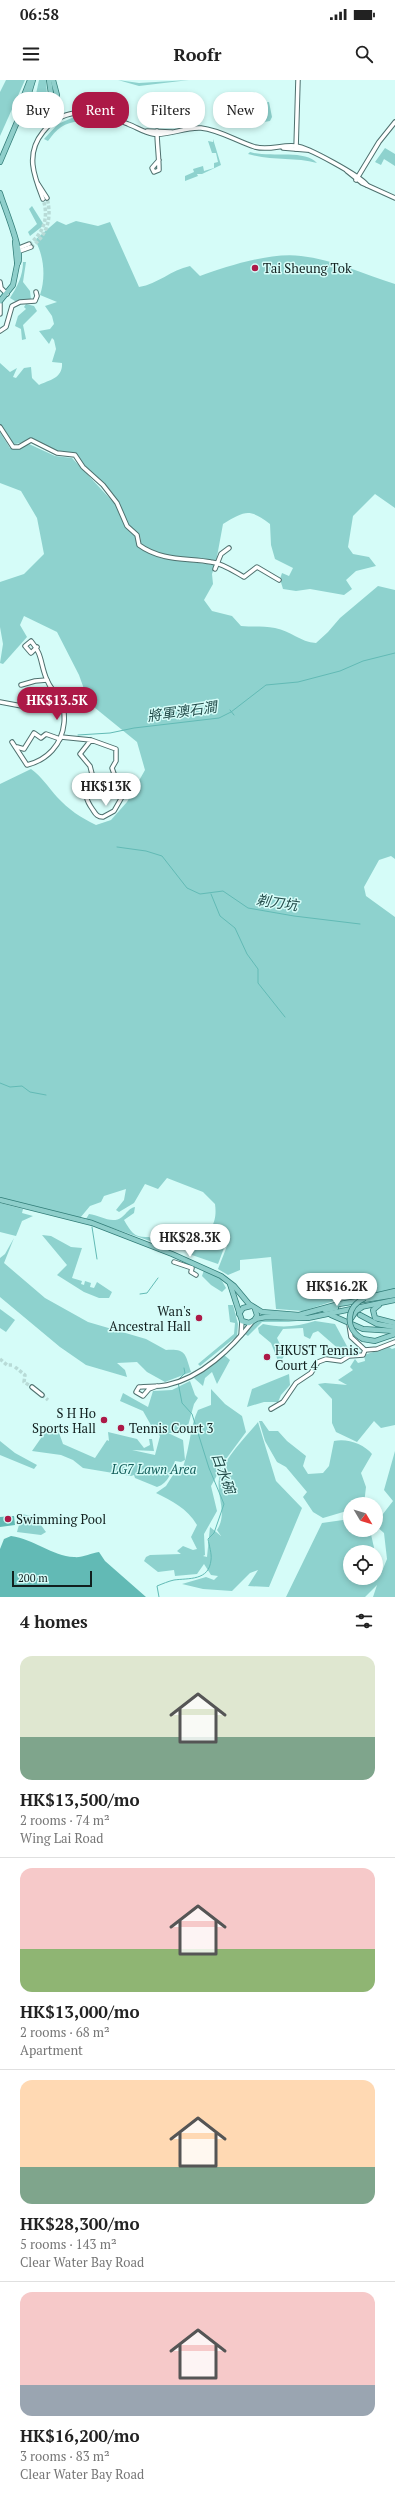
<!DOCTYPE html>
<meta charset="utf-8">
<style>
:root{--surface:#fff;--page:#f2f2f2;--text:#222;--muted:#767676;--line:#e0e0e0;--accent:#ac1947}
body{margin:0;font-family:"PT Serif","Noto Sans TC",serif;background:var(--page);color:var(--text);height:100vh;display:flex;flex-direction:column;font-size:15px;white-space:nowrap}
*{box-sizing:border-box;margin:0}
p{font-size:13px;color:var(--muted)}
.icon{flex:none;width:22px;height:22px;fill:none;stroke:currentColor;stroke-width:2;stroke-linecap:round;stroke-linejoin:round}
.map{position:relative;height:1517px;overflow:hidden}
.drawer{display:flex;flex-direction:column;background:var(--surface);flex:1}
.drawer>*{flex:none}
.top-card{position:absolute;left:12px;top:12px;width:371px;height:36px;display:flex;gap:8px}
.needle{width:26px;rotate:128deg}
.tools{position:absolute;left:343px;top:1417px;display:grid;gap:8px}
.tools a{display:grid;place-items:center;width:40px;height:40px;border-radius:50%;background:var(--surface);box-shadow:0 2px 6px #0003;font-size:20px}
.scale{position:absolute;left:12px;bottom:10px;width:80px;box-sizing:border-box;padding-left:4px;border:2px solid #111f1e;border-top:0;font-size:11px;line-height:14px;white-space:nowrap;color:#111f1e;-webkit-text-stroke:3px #d5fcf8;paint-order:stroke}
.price{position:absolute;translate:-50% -34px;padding:0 9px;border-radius:14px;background:#fff;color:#222;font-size:13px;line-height:26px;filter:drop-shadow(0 1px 2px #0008)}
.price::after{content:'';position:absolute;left:50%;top:24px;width:12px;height:9px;margin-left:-6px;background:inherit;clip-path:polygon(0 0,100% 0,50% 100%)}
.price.current{background:var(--accent);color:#fff}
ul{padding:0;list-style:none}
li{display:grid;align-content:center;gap:8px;height:212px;padding:0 20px}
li+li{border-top:1px solid var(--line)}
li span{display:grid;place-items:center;height:124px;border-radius:12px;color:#555}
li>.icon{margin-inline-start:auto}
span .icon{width:72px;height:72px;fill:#fffc;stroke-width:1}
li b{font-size:17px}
h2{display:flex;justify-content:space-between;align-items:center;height:48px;padding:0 20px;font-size:17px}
.chip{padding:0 14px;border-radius:16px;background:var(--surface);box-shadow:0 2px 6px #0003;font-size:14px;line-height:36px}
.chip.current{background:var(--accent);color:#fff}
.status{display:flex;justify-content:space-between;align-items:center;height:28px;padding:0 20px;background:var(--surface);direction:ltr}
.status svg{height:11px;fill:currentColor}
header{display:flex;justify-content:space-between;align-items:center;height:52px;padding:0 20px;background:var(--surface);font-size:18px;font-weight:700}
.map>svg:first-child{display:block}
.green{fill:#8ed2ce}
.water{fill:#62bab5}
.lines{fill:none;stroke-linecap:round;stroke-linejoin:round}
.stream{stroke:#62bab5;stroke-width:1}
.minor-tunnel{stroke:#b8dbd7;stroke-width:3.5;stroke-dasharray:3.5 2;stroke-linecap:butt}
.major-tunnel{stroke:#b8dbd7;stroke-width:4.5;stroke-dasharray:4.5 2;stroke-linecap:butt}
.minor-casing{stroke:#4e706e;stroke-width:5.5}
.major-casing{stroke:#327d78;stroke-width:6}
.minor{stroke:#fff;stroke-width:3.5}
.major{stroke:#8fcfcb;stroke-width:4.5}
.major-bridge-casing{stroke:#327d78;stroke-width:6;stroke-linecap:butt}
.major-bridge{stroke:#8fcfcb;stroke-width:4.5}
.poi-dot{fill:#ac1947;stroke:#d5fcf8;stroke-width:1.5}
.labels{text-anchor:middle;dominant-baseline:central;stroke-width:3;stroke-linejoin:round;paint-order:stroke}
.poi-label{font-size:13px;fill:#111f1e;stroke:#d5fcf8;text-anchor:start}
.park-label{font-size:13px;font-style:italic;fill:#135e5a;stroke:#d5fcf8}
.water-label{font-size:14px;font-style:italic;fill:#234c4a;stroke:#d5fcf8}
</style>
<div class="status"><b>06:58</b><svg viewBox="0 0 49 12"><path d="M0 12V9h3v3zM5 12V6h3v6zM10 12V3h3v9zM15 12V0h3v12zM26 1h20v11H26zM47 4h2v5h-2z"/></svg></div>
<header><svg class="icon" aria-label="menu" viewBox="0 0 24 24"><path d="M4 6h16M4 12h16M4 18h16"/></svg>Roofr<svg class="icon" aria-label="search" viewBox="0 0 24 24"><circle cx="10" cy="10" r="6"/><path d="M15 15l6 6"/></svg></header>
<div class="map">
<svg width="395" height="1517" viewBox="0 0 395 1517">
<rect width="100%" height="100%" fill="#d5fcf8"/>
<g class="green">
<path d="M6,0H25L0,56V12Z"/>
<path d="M39,0H46L47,14L43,18H39L36,14Z"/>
<path d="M118,0L139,3L189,0L139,6Z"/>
<path d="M252,15V19L237,21L233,26L234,34L231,37L227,25L240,17Z"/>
<path d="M269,22L272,37L270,41L258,43L255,37L251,39L247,25Z"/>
<path d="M74,37H85L84,42C67,40 57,48 48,61L44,59L58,44Z"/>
<path d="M213,59L221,85L202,94H197L198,96L185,101V96L194,92L193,89L203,86L204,91L214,88V83L218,82L216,73H212L208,61L213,62Z"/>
<path d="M385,68L395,74V86L384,79L381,85L375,82Z"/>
<path d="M250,72C268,78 305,69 317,83C294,77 271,81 248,74Z"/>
<path d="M32,126L44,145L30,156L28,152L37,144L29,129Z"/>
<path d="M57,141L66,145L76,141L98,146L110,142L139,207C158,204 171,190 190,186L200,196C228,186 271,172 301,176C333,179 365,195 395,204V428L375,414L353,436L348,467L353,474L369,477L376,486L356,491L346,500L352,509L344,515L310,509L296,511L283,509L280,499L282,493L289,496L293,488L275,479L271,465L270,444C249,428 245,431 223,444L216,482L160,475L141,464L140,456L128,445L117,422L74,375H63L29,361L11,365L0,347V283L10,292L17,288L13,297L16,298L24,288L31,287L32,298L39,305C50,300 63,298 62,283L52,282L56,269L54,260L52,258L49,264L39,251L50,249L54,244L52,236L45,226L57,222L40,215C46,197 44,176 35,160Z"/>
<path d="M23,182H26L23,202L30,211L31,220L15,221L10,218C17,207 23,196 23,182Z"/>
<path d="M26,224L34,226L37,231L23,245L26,259L22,260L21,249L15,246L18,236L26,229L24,227Z"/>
<path d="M0,352L10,368H15L29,364L55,376L72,378L115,424L126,446L137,457L139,466L160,478L215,485L212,494L213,504L204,520L212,531L232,536L241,546C252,547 264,546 275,548C291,551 300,562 316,563L328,552L340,538L378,506L395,510V779L391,776L379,780L364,807L366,816L395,837V1209L354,1217V1205L351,1202L336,1208L340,1219L303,1231L276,1229L271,1177L240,1180V1190L228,1195L218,1189L227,1166L197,1155C214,1153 217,1138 215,1124L203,1112L167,1098L158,1109L145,1104L134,1123L119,1132L116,1130L124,1120L126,1109L104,1116L101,1122L90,1126L80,1138L0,1118V704L31,689C42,697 48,707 57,717C68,729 81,738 96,745L111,740L127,722L145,690L137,662L89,623L79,595L57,552L24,536L20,545L27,557L3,584L0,583L3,564L0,547V502L24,494L44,474L37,438L21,411L0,403Z"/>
<path d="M0,1123L23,1129L22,1133L33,1136L22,1141L16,1156L0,1152Z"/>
<path d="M135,1127L134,1133L124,1140C131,1152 134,1158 149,1157L156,1163L86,1139L89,1134C100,1135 112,1145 122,1137C127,1133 129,1128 135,1127Z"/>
<path d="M42,1155L51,1156L71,1167L82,1168L72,1198L82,1201L81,1204L84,1205L85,1201L91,1203L90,1207L94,1208L97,1202L112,1212L109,1218H99L84,1212L57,1195L67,1185Z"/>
<path d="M195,1157L224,1168L218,1184L189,1174Z"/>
<path d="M14,1158L4,1183L45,1218L88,1242L146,1259L166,1270C186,1269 185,1273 191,1292L165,1302L147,1292L137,1282L117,1283L125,1290L127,1297L86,1285L60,1267L0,1217V1178L5,1174Z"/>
<path d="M204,1190L221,1199L226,1208L222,1212L211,1205L202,1196Z"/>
<path d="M228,1225H233L238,1244L237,1256L200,1286L198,1284L234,1254L235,1243L230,1242Z"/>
<path d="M0,1229L15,1240L6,1252L0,1248Z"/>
<path d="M264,1238L297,1242H262L248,1256L245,1254L254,1244Z"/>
<path d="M315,1241L335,1244L348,1268L341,1271L318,1251L313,1253L310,1259L304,1256L303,1248L283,1249L277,1258L285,1275L279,1283L271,1263L259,1253L258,1248L263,1244C281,1248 297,1247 315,1241Z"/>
<path d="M389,1267L392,1269L395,1268V1345L381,1348L374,1341L357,1362L336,1352L332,1343V1319L318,1304L325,1303L347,1305L338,1300L353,1290L350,1287L355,1279L358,1283L365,1281L364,1275Z"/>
<path d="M224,1275L230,1280L217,1304L212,1292L205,1298L203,1306L194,1298Z"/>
<path d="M289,1294L290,1305L281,1315L278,1322H264L247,1327L252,1309Z"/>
<path d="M190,1301L195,1315L198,1318L194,1324L186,1353H168L183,1360L185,1380L181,1382L175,1381C171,1392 169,1403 157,1407L135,1398L134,1395L131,1396L83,1388L73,1380L61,1375L32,1371L48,1348L54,1352L58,1350L63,1364L95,1378L107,1360L109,1361L108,1352L137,1359L144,1368L150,1365L149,1359H152L154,1371L132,1370L155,1375L160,1356L152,1347L143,1331L120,1321L123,1313L148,1327L153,1311L172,1310Z"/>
<path d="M211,1309L225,1324L242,1336L246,1352L226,1379L211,1406L217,1431L204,1454L205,1475L203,1476L207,1477L210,1447L221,1456L217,1450C229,1431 214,1414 220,1395C226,1376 245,1358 258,1342L276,1401L302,1428L269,1507L248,1506L258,1490L250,1493L232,1511L203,1509L182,1504L206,1497L214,1500L218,1496L211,1495L204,1484L197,1494L175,1496L174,1490L158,1492L144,1481L146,1477L150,1475L181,1474L177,1471L183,1466L193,1470L197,1469L191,1457L197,1445C187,1428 172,1421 156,1413L166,1406L178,1387H183C190,1368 190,1346 198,1330L211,1325Z"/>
<path d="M259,1341H262L269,1351H278L287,1361L306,1376L303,1386L308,1394L323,1393L329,1386L334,1361C347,1358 364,1364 372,1374L361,1393L366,1407L364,1424H350V1430L323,1438L313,1432L303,1417L307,1412L286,1387L277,1382L265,1361Z"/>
<path d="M0,1361L15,1373L37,1385L34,1389L0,1375Z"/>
<path d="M395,1371V1517H373L377,1505L365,1517H286L322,1443L350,1439V1450H370L375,1472H350V1498H376V1479L380,1496L387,1479L384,1453L376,1446V1443L393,1421L384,1410Z"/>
<path d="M22,1434L35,1437L46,1452L41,1455L17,1452Z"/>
</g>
<g class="water">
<path d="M14,1436L15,1445L0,1447V1437Z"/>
<path d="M11,1456C34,1459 52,1476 74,1477C82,1478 91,1473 99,1472L105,1481L146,1517H0V1469L4,1459Z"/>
</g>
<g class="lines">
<g class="stream">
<path d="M230,630L234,635"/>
<path d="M78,655L110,653L134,648L219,638L231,632L266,605L298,602L340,591L363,581L395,573"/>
<path d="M117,767L146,771L162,776L187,808L200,814L223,811L248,828L294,836L360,844"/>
<path d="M211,814L220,836L235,848L247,874L258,889V903L285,937"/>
<path d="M0,1003L10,1007L22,1006L30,1012L46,1015"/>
<path d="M92,1147L97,1179"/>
<path d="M140,1214L147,1213L158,1198"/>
<path d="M179,1299L185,1293L184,1288"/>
<path d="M159,1517L157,1506C162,1504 169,1501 174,1500C189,1498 209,1501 211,1480C212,1474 209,1465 208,1459L214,1453L224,1424L209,1388L192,1334L182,1323L178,1302"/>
</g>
<g class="minor-tunnel">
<path d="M29,164C44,153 49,137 43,119"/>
<path d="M31,167C48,155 52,137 47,118"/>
<path d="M0,1279L7,1285H12"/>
<path d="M15,1287L25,1295L24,1302L32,1307"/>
<path d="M42,1315L48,1320"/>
</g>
<path class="major-tunnel" d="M336,1228L360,1235"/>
<g class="minor-casing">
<g id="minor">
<path d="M147,51L171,52"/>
<path d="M157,51C157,64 159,77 159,90L154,92L152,88L159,80"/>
<path d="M283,68L307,70"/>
<path d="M296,69L298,0"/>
<path d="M347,91L362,103L395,118"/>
<path d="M356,100L379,62L395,42"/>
<path d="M38,104L47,118"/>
<path d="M43,119C34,96 25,74 43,52C66,23 99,32 128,44C136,47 145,53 153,54C169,56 184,47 201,48C220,50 236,61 255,67C270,71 282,64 296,66C308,67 360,96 367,105"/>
<path d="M19,168L29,164"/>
<path d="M17,172L31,167"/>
<path d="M0,202L1,208L7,214"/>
<path d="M0,224V234"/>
<path d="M0,251L6,247L12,226L20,222L35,221L37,216L36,212"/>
<path d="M0,347L13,367H19L31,360L57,373L75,375L83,387L103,405L117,423L127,446L137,455L139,465C161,481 186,478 211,482C222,483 235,492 244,497L257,487L279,500"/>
<path d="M215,489L221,474L229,468"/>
<path d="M21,605L35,601L47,600"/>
<path d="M0,622L27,627L56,624"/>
<path d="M61,657L91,660L116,669V681L112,688L122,717L114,731L103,737C98,737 96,735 93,730C80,712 90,712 92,694L90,686L80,674L91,660"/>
<path d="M12,662L27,685C47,680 62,665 64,643C65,636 63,629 64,622C57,615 51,610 47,600C40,584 43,575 31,561L25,566L31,573L37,567"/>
<path d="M17,667L24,669L34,653L41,658L46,654L60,659"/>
<path d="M174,1182L192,1188L191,1192L196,1195"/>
<path d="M349,1244L351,1257L365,1270L377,1269L395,1262"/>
<path d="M241,1255L242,1241"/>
<path d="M157,1306L149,1309L143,1316L136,1312L139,1307C148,1306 157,1307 167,1305C201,1298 232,1268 253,1241"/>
<path d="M32,1307L42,1315"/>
<path d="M271,1329L283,1322L296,1303L311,1293L318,1282L326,1279L341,1281L349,1276L363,1275L365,1270"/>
</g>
</g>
<g class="major-casing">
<g id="major">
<path d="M28,19L42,22L48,20L51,14L49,0"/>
<path d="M21,23L39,28L49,27L57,15L53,0"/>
<path d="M20,35L19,28L30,0"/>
<path d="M0,82L20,35L23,33L33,0"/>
<path d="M0,113C4,127 24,173 18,183"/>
<path d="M15,162L17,182"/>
<path d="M0,221L13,205L18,180"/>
<path d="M0,1120L92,1143L172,1174L221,1196L234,1206L249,1224L262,1232L299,1235L339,1224L395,1215"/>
<path d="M230,1204L242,1241L249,1243L255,1240L257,1235L255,1229"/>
<path d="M365,1218L395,1211"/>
<path d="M379,1225L373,1230L375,1238L395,1243"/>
<path d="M325,1230L336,1228"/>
<path d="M239,1234L243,1228L251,1226"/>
<path d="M331,1235L363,1249L395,1251"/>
<path d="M360,1235L377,1244L395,1247"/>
<path d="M255,1239L266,1237L308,1238L395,1220"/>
<path d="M350,1240L356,1231L361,1228"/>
<path d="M363,1259L375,1261L395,1254"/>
</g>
</g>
<use href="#minor" class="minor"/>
<use href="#major" class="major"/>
<g class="major-bridge-casing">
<path id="major-bridge" d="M363,1259C344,1249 346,1226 365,1218"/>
</g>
<use href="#major-bridge" class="major-bridge"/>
</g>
<g class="poi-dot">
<circle cx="255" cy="188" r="4"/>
<circle cx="199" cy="1238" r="4"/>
<circle cx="267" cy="1277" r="4"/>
<circle cx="104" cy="1340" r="4"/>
<circle cx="121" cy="1348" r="4"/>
<circle cx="8" cy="1439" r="4"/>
</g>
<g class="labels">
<g class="poi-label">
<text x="263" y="188">Tai Sheung Tok</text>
<text x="191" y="1231" text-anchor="end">Wan's<tspan x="191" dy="15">Ancestral Hall</tspan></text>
<text x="275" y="1270">HKUST Tennis<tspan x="275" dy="15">Court 4</tspan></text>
<text x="96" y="1333" text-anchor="end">S H Ho<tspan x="96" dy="15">Sports Hall</tspan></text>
<text x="129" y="1348">Tennis Court 3</text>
<text x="16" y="1439">Swimming Pool</text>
</g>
<g class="park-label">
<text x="154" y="1389">LG7 Lawn Area</text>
</g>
<g class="water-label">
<text transform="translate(182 631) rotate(-8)">將軍澳石澗</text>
<text transform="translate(277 822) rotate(8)">剃刀坑</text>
<text transform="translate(224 1393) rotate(70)">白水碗</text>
</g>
</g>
</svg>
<div class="tools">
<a><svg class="needle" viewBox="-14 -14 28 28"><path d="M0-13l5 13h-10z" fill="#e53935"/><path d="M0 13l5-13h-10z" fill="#767676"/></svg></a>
<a><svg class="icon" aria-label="locate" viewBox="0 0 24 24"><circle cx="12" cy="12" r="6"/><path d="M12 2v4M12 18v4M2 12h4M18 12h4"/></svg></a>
</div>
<div class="scale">200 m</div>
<b class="price current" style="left:57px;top:641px">HK$13.5K</b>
<b class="price" style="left:106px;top:727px">HK$13K</b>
<b class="price" style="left:190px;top:1178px">HK$28.3K</b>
<b class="price" style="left:337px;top:1227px">HK$16.2K</b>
<div class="top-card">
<a class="chip">Buy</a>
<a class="chip current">Rent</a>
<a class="chip">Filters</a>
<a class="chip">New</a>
</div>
</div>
<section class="drawer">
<h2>4 homes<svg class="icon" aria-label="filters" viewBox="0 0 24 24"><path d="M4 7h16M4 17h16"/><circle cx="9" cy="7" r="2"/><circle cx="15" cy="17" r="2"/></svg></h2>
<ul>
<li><span style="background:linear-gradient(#dfe7d0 65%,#7fa58c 0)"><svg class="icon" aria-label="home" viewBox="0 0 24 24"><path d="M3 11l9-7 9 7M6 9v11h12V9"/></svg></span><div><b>HK$13,500/mo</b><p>2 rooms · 74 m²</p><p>Wing Lai Road</p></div></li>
<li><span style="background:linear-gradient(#f6c9c9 65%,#8fb573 0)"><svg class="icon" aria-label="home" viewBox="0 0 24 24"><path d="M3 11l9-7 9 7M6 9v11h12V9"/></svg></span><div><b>HK$13,000/mo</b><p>2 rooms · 68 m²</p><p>Apartment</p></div></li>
<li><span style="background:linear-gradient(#ffd9b3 70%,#7fa58c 0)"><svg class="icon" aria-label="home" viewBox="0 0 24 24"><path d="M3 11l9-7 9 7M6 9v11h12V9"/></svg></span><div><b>HK$28,300/mo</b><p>5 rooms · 143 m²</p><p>Clear Water Bay Road</p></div></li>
<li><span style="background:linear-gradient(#f6c9c9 75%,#9aa5b1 0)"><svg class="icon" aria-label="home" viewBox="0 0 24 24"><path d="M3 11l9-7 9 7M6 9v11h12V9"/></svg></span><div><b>HK$16,200/mo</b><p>3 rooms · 83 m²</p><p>Clear Water Bay Road</p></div></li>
</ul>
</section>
